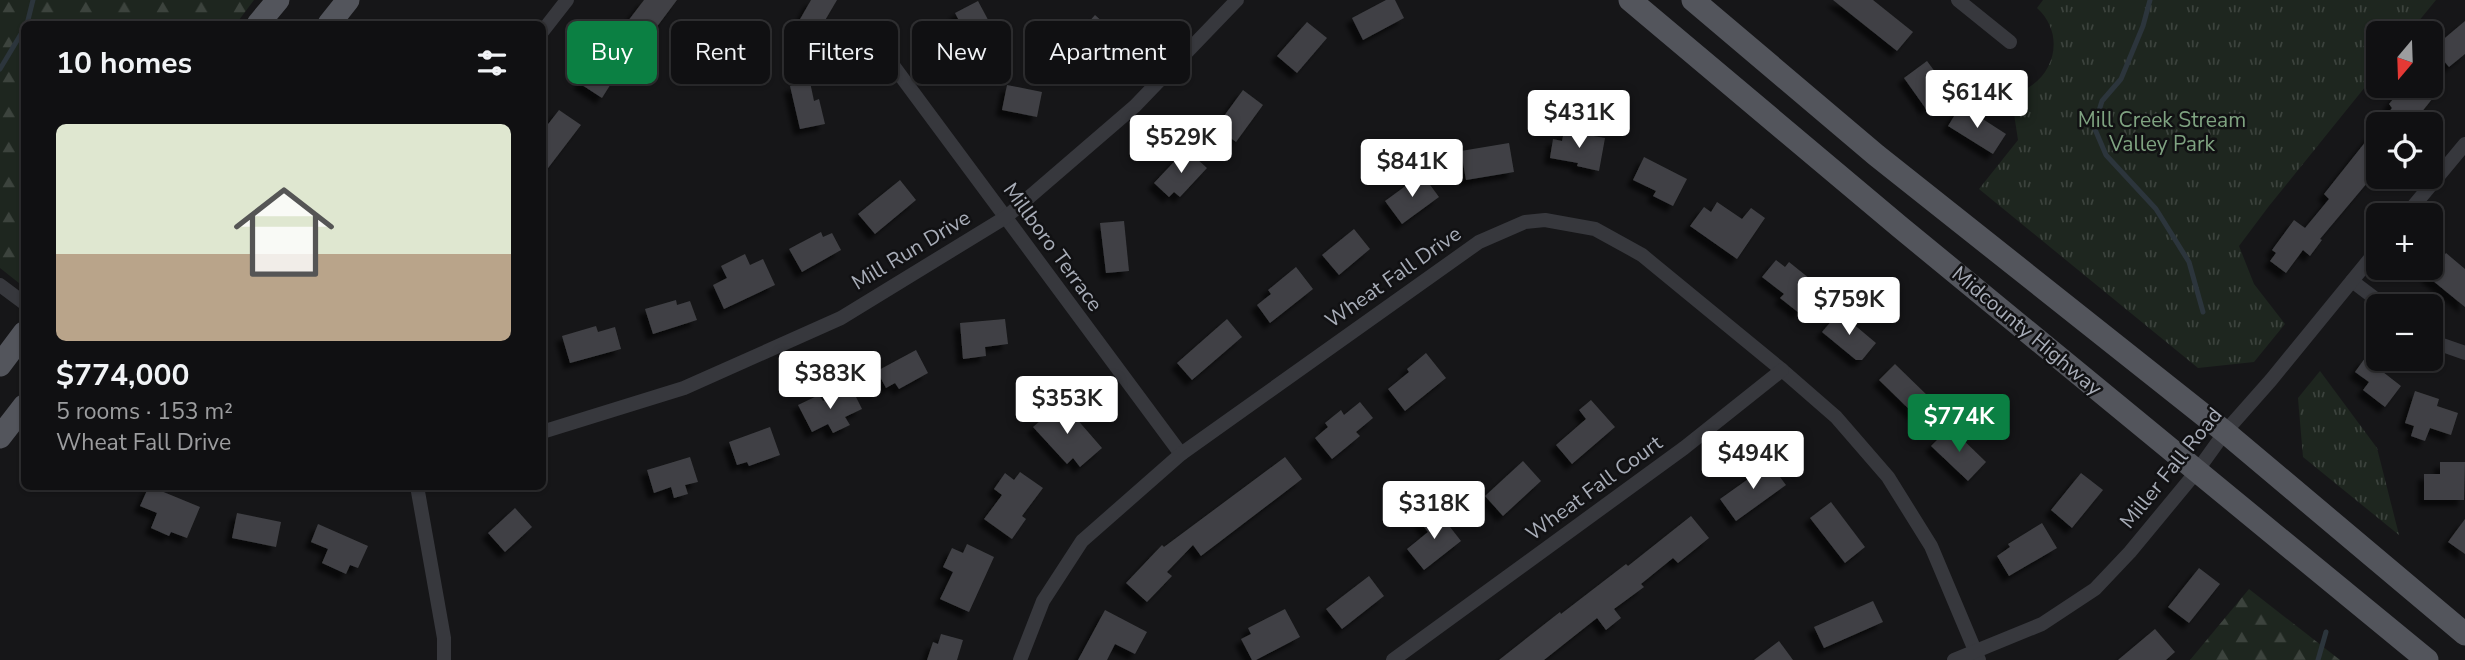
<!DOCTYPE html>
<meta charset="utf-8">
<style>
:root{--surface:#101012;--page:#1e1e20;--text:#f1f3f6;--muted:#9c9d9f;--line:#303032;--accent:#0b8043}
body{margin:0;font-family:"Nunito Sans",sans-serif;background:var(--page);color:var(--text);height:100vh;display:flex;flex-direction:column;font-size:26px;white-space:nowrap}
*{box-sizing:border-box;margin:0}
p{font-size:23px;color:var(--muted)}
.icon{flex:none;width:38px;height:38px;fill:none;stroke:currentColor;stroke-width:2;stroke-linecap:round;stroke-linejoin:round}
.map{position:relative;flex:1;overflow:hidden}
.drawer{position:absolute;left:21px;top:21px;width:525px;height:469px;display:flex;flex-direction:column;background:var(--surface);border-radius:10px;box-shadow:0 2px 5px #0004,0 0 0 2px var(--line)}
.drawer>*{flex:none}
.top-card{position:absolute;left:567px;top:21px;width:665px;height:63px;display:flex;gap:14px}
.needle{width:46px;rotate:199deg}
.controls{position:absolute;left:2366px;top:21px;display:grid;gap:14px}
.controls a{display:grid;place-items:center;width:77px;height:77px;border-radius:10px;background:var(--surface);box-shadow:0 2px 5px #0004,0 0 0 2px var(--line);font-size:35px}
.price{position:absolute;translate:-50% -60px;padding:0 16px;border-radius:7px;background:#fff;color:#222;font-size:23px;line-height:46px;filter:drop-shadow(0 2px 4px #0008)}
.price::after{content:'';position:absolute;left:50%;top:42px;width:21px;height:16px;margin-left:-10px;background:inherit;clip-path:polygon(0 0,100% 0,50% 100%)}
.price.active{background:var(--accent);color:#fff}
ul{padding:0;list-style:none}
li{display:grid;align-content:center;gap:14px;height:371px;padding:0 35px}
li+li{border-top:2px solid var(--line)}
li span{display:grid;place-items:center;height:217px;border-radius:10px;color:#555}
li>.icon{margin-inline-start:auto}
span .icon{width:126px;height:126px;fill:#fffc;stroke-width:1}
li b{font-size:30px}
h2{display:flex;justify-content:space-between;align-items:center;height:84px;padding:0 35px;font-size:30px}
.chip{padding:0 24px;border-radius:10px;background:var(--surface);box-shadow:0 2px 5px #0004,0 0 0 2px var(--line);font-size:24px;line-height:63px}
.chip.active{background:var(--accent);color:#fff}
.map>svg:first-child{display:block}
.grass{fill:url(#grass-tufts)}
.forest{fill:url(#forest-firs)}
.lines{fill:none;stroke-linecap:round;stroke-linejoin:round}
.stream{stroke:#2c353c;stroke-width:5}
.building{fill:#404145;filter:url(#shadow)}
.street{stroke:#37383d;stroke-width:14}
.primary{stroke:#53555c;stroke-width:23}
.labels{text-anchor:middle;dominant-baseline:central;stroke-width:5;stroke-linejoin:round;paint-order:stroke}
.park-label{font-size:21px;fill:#7fa381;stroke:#111113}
.street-label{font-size:21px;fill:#a8adb8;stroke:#111113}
</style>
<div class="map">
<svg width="2465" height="660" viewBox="0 0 2465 660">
<defs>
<pattern id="grass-tufts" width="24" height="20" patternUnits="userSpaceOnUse" patternTransform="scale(1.75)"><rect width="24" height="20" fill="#1e261f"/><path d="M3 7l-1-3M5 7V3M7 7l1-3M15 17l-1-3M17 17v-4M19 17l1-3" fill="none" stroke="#3c433d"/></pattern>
<pattern id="forest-firs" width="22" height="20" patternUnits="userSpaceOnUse" patternTransform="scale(1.75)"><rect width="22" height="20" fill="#1e261f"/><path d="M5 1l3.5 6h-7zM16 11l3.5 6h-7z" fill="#3c433d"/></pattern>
<filter id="shadow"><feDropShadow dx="-6" dy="6" stdDeviation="2" flood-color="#0009"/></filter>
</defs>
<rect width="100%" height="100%" fill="#161618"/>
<g class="grass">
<path d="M2043,0H2436L2409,33H2378V71L2269,206L2239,246L2254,284L2285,324L2254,362L2198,368L1979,189L2018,140L2011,94C2052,86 2069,37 2037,8Z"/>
<path d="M2320,371L2377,448L2399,535L2303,457L2298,398Z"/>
</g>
<g class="forest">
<path d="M0,0H254L236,24H24V287L0,268Z"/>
<path d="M2249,589L2340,660H2190Z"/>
</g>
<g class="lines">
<g class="stream">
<path d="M2150,0L2143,26L2121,79L2102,101L2094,127L2106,155L2156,209L2189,262L2203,312"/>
<path d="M27,24L33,0"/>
<path d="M0,69L24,29"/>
<path d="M2318,660L2326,632"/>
</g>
</g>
<g class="building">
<path d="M644,0H677L650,36L628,21Z"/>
<path d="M811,0H837L814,39L795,28Z"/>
<path d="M1386,0H1395L1404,18L1363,40L1352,18Z"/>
<path d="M1833,0H1873L1913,32L1897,51Z"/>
<path d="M978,1L1001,44L978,56L955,13Z"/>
<path d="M1095,15L1115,33L1083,69L1067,54L1073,46L1070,43Z"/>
<path d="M2465,21V54L2449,67L2433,48Z"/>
<path d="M1307,22L1327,38L1297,73L1277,56Z"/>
<path d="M604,44L627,58L602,98L579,83Z"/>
<path d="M1927,61L1950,92L1926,109L1904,78Z"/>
<path d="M810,82L814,101L819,99L825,124L800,129L790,86Z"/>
<path d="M1007,85L1042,92L1037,117L1002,110Z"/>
<path d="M2404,86H2428L2437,93L2412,124H2380L2392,108L2389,104Z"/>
<path d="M1243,90L1263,105L1236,142L1216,127Z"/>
<path d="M1961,105L2006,134L1993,154L1948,126Z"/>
<path d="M559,110L581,125L542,176V132Z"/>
<path d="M2378,126V170L2320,239L2322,240L2310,256L2303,250L2286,273L2270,261L2276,253L2272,250L2294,220L2305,228L2329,199L2324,194Z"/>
<path d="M1564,131L1605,138L1599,171L1577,166L1578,163L1550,158L1553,139L1562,141Z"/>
<path d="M1509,143L1514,172L1466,180L1461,151Z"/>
<path d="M1186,149L1207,168L1180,197L1174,192L1169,197L1154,183Z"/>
<path d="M1644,157L1687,179L1673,206L1653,196L1656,191L1633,180Z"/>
<path d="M1422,174L1439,197L1402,224L1385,201Z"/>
<path d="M900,180L916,200L875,234L858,214Z"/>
<path d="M1717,202L1742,219L1751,208L1765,218L1737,259L1690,226L1704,207L1711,212Z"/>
<path d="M1124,221L1129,271L1106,273L1100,223Z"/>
<path d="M1354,229L1370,249L1339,275L1322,255Z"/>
<path d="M821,232L823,237L832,233L841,250L802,272L789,249Z"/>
<path d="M2446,253L2465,269V307L2427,276Z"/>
<path d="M745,254L750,265L763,259L775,285L724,309L713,285L727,278L721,266Z"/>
<path d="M1776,260L1785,267L1789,262L1820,287L1799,313L1780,298L1784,294L1762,277Z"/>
<path d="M1296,267L1313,289L1270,323L1257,305L1271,294L1268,290Z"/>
<path d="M676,300L677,305L690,301L697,320L653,334L645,309Z"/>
<path d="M1839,312L1876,343L1862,360H1856L1822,332Z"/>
<path d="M1005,319L1008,344L985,347L986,356L963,359L960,323Z"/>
<path d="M1227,319L1242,337L1192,380L1177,363Z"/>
<path d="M596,326L598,332L615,327L621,349L570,363L562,336Z"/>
<path d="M916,350L928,373L899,389L895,383L886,388L877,371Z"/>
<path d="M1426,353L1446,378L1405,411L1388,389L1409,372L1407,369Z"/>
<path d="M2365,358L2401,386L2385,407L2363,390L2369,382L2355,372Z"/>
<path d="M1895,364L1931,399L1915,415L1879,380Z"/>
<path d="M851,387L862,409L845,417L850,425L833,433L828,424L812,432L798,405L819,395L823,401Z"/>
<path d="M2415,391L2439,399L2437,406L2458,413L2451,435L2430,428L2425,441L2411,436L2414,426L2405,423Z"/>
<path d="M1591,400L1615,427L1572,464L1556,445L1586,419L1579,410Z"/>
<path d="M1062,402L1102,448L1080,467L1073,458L1067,464L1033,427Z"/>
<path d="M1360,402L1373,418L1356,432L1360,436L1332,459L1315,438L1328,427L1325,423L1341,410L1344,415Z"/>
<path d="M770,427L780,455L749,466L747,462L737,465L729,442Z"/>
<path d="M1950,427L1986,462L1968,481L1931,446Z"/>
<path d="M690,457L698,482L685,485L688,494L674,498L671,487L654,493L647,470Z"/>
<path d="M1285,457L1302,479L1201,556L1193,545L1167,572L1172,576L1147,602L1126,583L1162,545L1164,547Z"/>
<path d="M1523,461L1541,481L1503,516L1485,496Z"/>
<path d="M1768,461L1786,485L1736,521L1720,499L1751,477L1749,474Z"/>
<path d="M2440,462H2465L2464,500H2424V474H2440Z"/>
<path d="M1020,472L1043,488L1022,516L1026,519L1012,539L984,519L1002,495L994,489L1005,473L1014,480Z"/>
<path d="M2081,473L2103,490L2072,528L2051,510Z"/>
<path d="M149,486L200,507L187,538L171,532L169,536L151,528L157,513L140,506Z"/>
<path d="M1831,502L1865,547L1845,563L1810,518Z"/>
<path d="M515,508L532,527L505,552L488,533Z"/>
<path d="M1436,509L1461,541L1424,570L1407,549L1428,532L1420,522Z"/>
<path d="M237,513L281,522L276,547L232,538Z"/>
<path d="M1691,516L1709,538L1678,563L1673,558L1641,584L1644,587L1614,609L1621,618L1606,630L1597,618L1544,660H1499L1560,612L1561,614L1626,564L1628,566Z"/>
<path d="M2465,519V554L2448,542Z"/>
<path d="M2042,523L2057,548L2009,576L1997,556L2010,547L2008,544Z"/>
<path d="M318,524L368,546L358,568L350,565L346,574L322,563L328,549L311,542Z"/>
<path d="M967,544L994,557L969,612L940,599L953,572L943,567L952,548L963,553Z"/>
<path d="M2199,568L2220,584L2189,623L2168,607Z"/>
<path d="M1369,576L1384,596L1342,629L1326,609Z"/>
<path d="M1873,601L1883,622L1824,648L1814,627Z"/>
<path d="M1285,609L1300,637L1256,660H1252L1241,639L1251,634L1248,628Z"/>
<path d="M1105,610L1147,632L1135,654L1115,644L1107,660H1078Z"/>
<path d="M2155,629L2175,652L2166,660H2118Z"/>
<path d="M941,634L963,640L957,660H927L933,642L938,644Z"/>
<path d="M1779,641L1793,660H1754Z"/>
</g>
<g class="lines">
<g class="street">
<path d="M1958,0L2010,42"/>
<path d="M542,32L567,0"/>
<path d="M892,64L1181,454"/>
<path d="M2406,215L2465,144"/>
<path d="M2352,281L2385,306"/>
<path d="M0,285L24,303"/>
<path d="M2431,341L2465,353"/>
<path d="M542,432L684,388L841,318L1006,217L1135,106L1237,0"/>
<path d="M417,486L444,638V660"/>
<path d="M1020,660L1043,601L1082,541L1181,454L1479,242L1525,222L1545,220L1595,229L1642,255L1782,370L1836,417L1888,477L1931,546L1979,660"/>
<path d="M1393,660L1684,448L1782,370"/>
<path d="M1954,660L2042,624L2095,589L2130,552L2197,471L2225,432L2271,380L2378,249"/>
</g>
<g class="primary">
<path d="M1630,0L1900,227L2427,660"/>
<path d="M1693,0L1876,155L2225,432L2465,634"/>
<path d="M258,24L278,0"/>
<path d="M329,24L348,0"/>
<path d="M0,365L24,333"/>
<path d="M0,437L24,406"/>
</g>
</g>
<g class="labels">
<g class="park-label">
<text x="2162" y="120">Mill Creek Stream<tspan x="2162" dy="24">Valley Park</tspan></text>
</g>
<g class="street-label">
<text transform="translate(1053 247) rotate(54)">Millboro Terrace</text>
<text transform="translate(911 250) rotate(-31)">Mill Run Drive</text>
<text transform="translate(1393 277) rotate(-35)">Wheat Fall Drive</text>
<text transform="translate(2027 331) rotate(40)">Midcounty Highway</text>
<text transform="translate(2171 468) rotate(-51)">Miller Fall Road</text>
<text transform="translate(1594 488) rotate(-36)">Wheat Fall Court</text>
</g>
</g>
</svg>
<div class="controls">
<a><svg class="needle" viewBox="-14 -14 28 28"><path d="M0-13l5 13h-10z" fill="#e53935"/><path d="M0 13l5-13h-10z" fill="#9c9d9f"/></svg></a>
<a><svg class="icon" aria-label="locate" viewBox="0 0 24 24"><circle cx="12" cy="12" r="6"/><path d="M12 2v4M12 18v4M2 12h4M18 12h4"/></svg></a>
<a>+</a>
<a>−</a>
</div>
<b class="price" style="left:1977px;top:130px">$614K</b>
<b class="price" style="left:1579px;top:150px">$431K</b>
<b class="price" style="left:1181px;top:175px">$529K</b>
<b class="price" style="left:1412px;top:199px">$841K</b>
<b class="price" style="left:1849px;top:337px">$759K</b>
<b class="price" style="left:830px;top:411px">$383K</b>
<b class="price" style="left:1067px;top:436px">$353K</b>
<b class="price active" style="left:1959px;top:454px">$774K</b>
<b class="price" style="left:1753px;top:491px">$494K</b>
<b class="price" style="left:1434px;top:541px">$318K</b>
<div class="top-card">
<a class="chip active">Buy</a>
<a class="chip">Rent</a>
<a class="chip">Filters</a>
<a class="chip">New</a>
<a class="chip">Apartment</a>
</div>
<section class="drawer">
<h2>10 homes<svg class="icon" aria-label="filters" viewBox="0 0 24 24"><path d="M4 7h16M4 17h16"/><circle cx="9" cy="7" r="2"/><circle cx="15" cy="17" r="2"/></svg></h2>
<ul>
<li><span style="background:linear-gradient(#dfe7d0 60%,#b9a48a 0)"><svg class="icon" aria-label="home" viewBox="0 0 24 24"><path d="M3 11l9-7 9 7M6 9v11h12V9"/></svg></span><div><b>$774,000</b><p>5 rooms · 153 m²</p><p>Wheat Fall Drive</p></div></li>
</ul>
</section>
</div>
